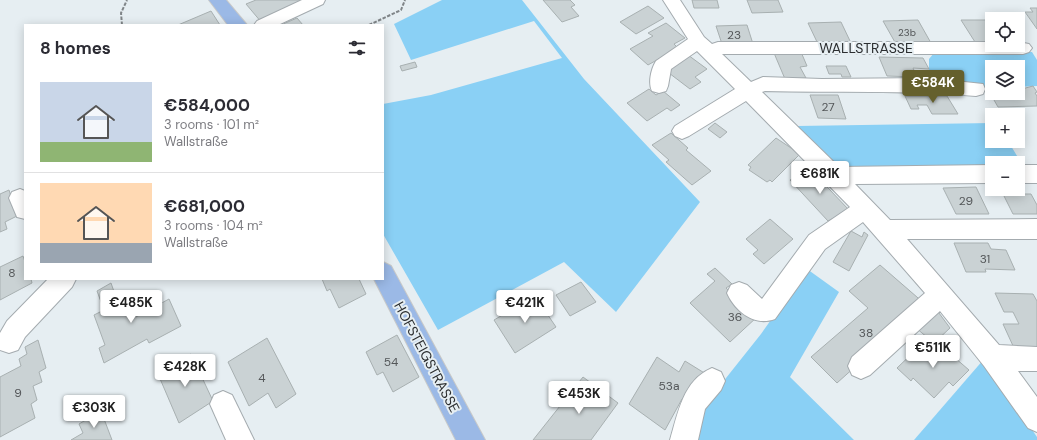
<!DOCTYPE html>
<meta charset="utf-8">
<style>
:root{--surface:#fff;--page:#f2f2f3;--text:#2b2b33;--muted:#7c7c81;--line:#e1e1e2;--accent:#65602d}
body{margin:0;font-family:"DM Sans",sans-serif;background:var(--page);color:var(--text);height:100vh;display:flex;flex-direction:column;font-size:15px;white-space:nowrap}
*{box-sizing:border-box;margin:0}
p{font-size:13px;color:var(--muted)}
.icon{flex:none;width:22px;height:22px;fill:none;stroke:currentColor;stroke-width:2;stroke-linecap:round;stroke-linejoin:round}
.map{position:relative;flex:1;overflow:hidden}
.sheet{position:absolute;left:24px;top:24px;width:360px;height:256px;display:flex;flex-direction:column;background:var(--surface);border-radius:0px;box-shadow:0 2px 10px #0003}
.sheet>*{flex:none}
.buttons{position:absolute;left:985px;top:12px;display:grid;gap:8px}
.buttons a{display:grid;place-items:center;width:40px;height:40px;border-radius:0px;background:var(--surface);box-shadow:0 2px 10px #0003;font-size:20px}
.price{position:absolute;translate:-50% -34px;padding:0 9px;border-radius:4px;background:#fff;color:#222;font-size:13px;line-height:26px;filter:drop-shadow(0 1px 2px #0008)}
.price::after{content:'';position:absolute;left:50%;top:24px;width:12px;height:9px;margin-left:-6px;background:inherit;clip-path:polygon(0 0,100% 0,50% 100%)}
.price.on{background:var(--accent);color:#fff}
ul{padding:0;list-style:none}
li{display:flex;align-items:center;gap:12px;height:100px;padding:0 16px}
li+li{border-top:1px solid var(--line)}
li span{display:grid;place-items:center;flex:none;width:112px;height:80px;border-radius:0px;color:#555}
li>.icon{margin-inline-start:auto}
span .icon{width:48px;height:48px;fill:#fffc;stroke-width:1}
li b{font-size:17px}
h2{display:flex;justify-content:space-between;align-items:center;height:48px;padding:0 16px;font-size:17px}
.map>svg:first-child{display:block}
.green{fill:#8ad0f5}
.building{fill:#cad2d4;stroke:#a8b0b1}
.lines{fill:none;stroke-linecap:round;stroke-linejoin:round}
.minor-casing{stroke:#a4abaf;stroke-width:2}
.major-casing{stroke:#c8c9c9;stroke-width:2}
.path{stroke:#808588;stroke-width:2;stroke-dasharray:3.5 1.5;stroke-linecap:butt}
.minor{fill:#fff;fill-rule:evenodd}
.major{fill:#9bb9e6;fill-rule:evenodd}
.labels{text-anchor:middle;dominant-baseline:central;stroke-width:4;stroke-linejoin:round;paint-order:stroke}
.far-number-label{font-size:10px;fill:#545759}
.number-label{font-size:12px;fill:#545759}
.street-label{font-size:14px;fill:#2c2e30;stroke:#e6eef2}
</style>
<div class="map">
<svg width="1037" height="440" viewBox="0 0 1037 440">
<rect width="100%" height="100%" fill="#e6eef2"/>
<g class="green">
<path d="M442,0H522L584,79L700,202L616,312L564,262L438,330L383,234V104L431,95L562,58L534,21L411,60L394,24Z"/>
<path d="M1032,52L1037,60V86L1018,87V67H992V87L929,81V59L934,53Z"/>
<path d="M992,123V141H1008L1025,169H1018V163H992V169L843,171L797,126Z"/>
<path d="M807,269L839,292L790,377L854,440H692L699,412L761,334Z"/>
<path d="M984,359L1037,437V440H914Z"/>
</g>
<g class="building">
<path d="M256,0H307L262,23L246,4Z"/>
<path d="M543,0H570L575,5L571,7L579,16L562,22Z"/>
<path d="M692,0H717L719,8H694Z"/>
<path d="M747,0H778L783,12L752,13Z"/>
<path d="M648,6L664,18L636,34L620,22Z"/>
<path d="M1030,8H1037V29L1025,12H1033Z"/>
<path d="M211,11L220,25H178Z"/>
<path d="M297,18L303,25H281Z"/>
<path d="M918,20L931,43L896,44L883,21Z"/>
<path d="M961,20H992V42H975Z"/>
<path d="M841,22L851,43L818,44L808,23Z"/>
<path d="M666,23L685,38L674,44L678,48L648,65L630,49L653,36L648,33Z"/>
<path d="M747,25L753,44H722L716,26Z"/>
<path d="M801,52L807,66L800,67L806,78L785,79L774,53Z"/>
<path d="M688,55L707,69L695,77L701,82L690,89L665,70Z"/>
<path d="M879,57L923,58L929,69L913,68L917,77L887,76Z"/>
<path d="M415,62L417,67L402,71L400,66Z"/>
<path d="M826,66H846L851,77H842L841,74H829Z"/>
<path d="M1033,86L1037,92L1035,93L1037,96V106L998,107L990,93H1018V90Z"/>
<path d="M649,89L656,95L663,91L680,105L671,111L667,108L647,121L627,103Z"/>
<path d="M810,95H838L846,119L818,118Z"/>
<path d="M905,96H947L958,114H932L927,105H917L919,109H911Z"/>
<path d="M715,123L727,132L720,138L708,129Z"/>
<path d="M671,133L688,148L686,150L711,171L692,185L666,162L669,160L652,145Z"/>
<path d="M776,138L800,154L772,182L770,180L767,182L749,170L751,167L748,165Z"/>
<path d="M811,170L849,210L828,221L790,180Z"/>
<path d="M976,187L989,214H956L943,188Z"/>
<path d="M9,190L17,216L5,222L7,229L0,232V194Z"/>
<path d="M1003,194H1031L1037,205V214H1013Z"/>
<path d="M770,219L793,239L764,264L753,254L758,250L746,239Z"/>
<path d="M851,231L862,237L864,232L868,235L849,271L833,262Z"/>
<path d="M954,243H988L991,249L1006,250L1015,270L985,269L986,272H966Z"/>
<path d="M23,256L25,262V279H31L32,283L0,300V267Z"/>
<path d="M880,265L925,304L837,383L811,357L868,308L849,291Z"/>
<path d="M715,268L732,284L726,288L757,317L730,342L690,303L715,281L707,274Z"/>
<path d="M322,279H359L366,294L339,308L330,289L327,291Z"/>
<path d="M581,282L596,302L570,316L556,295Z"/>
<path d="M111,283L118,303L128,297L136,317L169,299L181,326L149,343L147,339L104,363L99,348L105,345L94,315L104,310L97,291Z"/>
<path d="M995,293L1033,294L1037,301V349L1014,348L1003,324H1019L1013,312H1004Z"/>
<path d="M535,296L556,327L515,353L494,320Z"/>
<path d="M936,309L950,328L934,343L916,328Z"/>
<path d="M397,335L419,377L393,392L383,372L377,375L366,352Z"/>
<path d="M267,338L296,394L276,408L268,393L249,406L228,362Z"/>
<path d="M38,340L46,368L39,372L42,382L33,386L37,400L31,404L35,418L0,437V377L21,366L19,359L27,354L25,347Z"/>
<path d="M921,345L931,354L940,345L969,370L953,386L949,382L934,398L913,378L911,381L897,368Z"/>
<path d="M191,354L213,401L179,423L158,374Z"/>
<path d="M657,357L679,372L685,361L706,374L689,404L682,399L665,430L629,404Z"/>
<path d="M583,377L618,403L591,440H533Z"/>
<path d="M101,411L112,440H71L83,433L79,424Z"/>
</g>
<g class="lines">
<g class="minor-casing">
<g id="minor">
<path d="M302,0H325L323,4L278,25H254L257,21Z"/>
<path d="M663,0H680L704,37L712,44L718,42H992V45H1018V42L1029,44L1032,48L1029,52L1023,54H722L751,82L763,77L822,79L927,78L983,84L985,89L983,94L976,96C906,90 835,93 765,91L762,92L839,167L992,165V183L855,184L890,220L1037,219V239H907L999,345L1037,347V371H1018L1037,397V432L1028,428L984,366L940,311L870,375L861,379L852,375L848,366L852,357L925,293L863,222L825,249L775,319C754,327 735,311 727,293L731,285L739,282L747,285L762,299L809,235L850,207L746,101L689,136L682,139L675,136L672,131L675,126L735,89L697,51L671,69L668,86L666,91L659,93L652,91C648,83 651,69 656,61L688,39Z"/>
<rect x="1018" y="165" width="19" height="18"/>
<path d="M20,189L25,191V219L17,217L9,198L12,192Z"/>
<path d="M48,279H76L72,287L25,337L18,350L9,353L0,350V333L7,321Z"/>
<path d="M712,368L721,372L725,381L721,390L705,409L698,440H670C678,413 683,380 712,368Z"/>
<path d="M223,391L232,395L254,440H226L210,404L214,395Z"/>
</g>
</g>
<g class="major-casing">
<g id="major">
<path d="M209,0H226L247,25H228Z"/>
<path d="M383,262L391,266L485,440H456L374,279H383Z"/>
</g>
</g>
<g class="path">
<path d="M122,25L121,13L127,0"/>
<path d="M369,25L401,10L405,0"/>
</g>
<use href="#minor" class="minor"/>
<use href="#major" class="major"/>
</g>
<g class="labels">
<g class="far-number-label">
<text x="907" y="32">23b</text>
</g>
<g class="number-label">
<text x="734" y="35">23</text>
<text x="828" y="107">27</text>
<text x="966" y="201">29</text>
<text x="985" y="259">31</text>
<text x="12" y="273">8</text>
<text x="735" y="317">36</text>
<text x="866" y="333">38</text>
<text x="391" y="362">54</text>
<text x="262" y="378">4</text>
<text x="669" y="386">53a</text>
<text x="18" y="393">9</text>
</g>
<g class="street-label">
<text x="866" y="48">WALLSTRASSE</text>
<text transform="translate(427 357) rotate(62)">HOFSTEIGSTRASSE</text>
</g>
</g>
</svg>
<div class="buttons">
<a><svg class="icon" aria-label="locate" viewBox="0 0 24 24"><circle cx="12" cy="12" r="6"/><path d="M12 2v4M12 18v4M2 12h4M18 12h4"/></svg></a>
<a><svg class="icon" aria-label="layers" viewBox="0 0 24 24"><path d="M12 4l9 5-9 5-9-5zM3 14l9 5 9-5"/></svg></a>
<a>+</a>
<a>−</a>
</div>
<b class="price on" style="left:933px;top:104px">€584K</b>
<b class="price" style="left:820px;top:195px">€681K</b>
<b class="price" style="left:131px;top:324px">€485K</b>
<b class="price" style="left:525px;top:324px">€421K</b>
<b class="price" style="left:933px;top:369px">€511K</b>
<b class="price" style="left:185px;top:388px">€428K</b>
<b class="price" style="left:579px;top:415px">€453K</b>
<b class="price" style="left:94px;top:429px">€303K</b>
<section class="sheet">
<h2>8 homes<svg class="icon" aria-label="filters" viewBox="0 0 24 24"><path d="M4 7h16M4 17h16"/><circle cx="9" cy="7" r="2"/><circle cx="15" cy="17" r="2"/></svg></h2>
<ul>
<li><span style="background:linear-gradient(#c9d6e8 75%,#8fb573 0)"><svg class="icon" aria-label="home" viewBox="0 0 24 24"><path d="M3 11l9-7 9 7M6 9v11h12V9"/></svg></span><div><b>€584,000</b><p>3 rooms · 101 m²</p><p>Wallstraße</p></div></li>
<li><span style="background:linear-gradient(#ffd9b3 75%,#9aa5b1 0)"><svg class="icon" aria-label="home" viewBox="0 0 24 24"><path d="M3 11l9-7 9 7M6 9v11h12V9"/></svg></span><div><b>€681,000</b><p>3 rooms · 104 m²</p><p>Wallstraße</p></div></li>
</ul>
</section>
</div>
